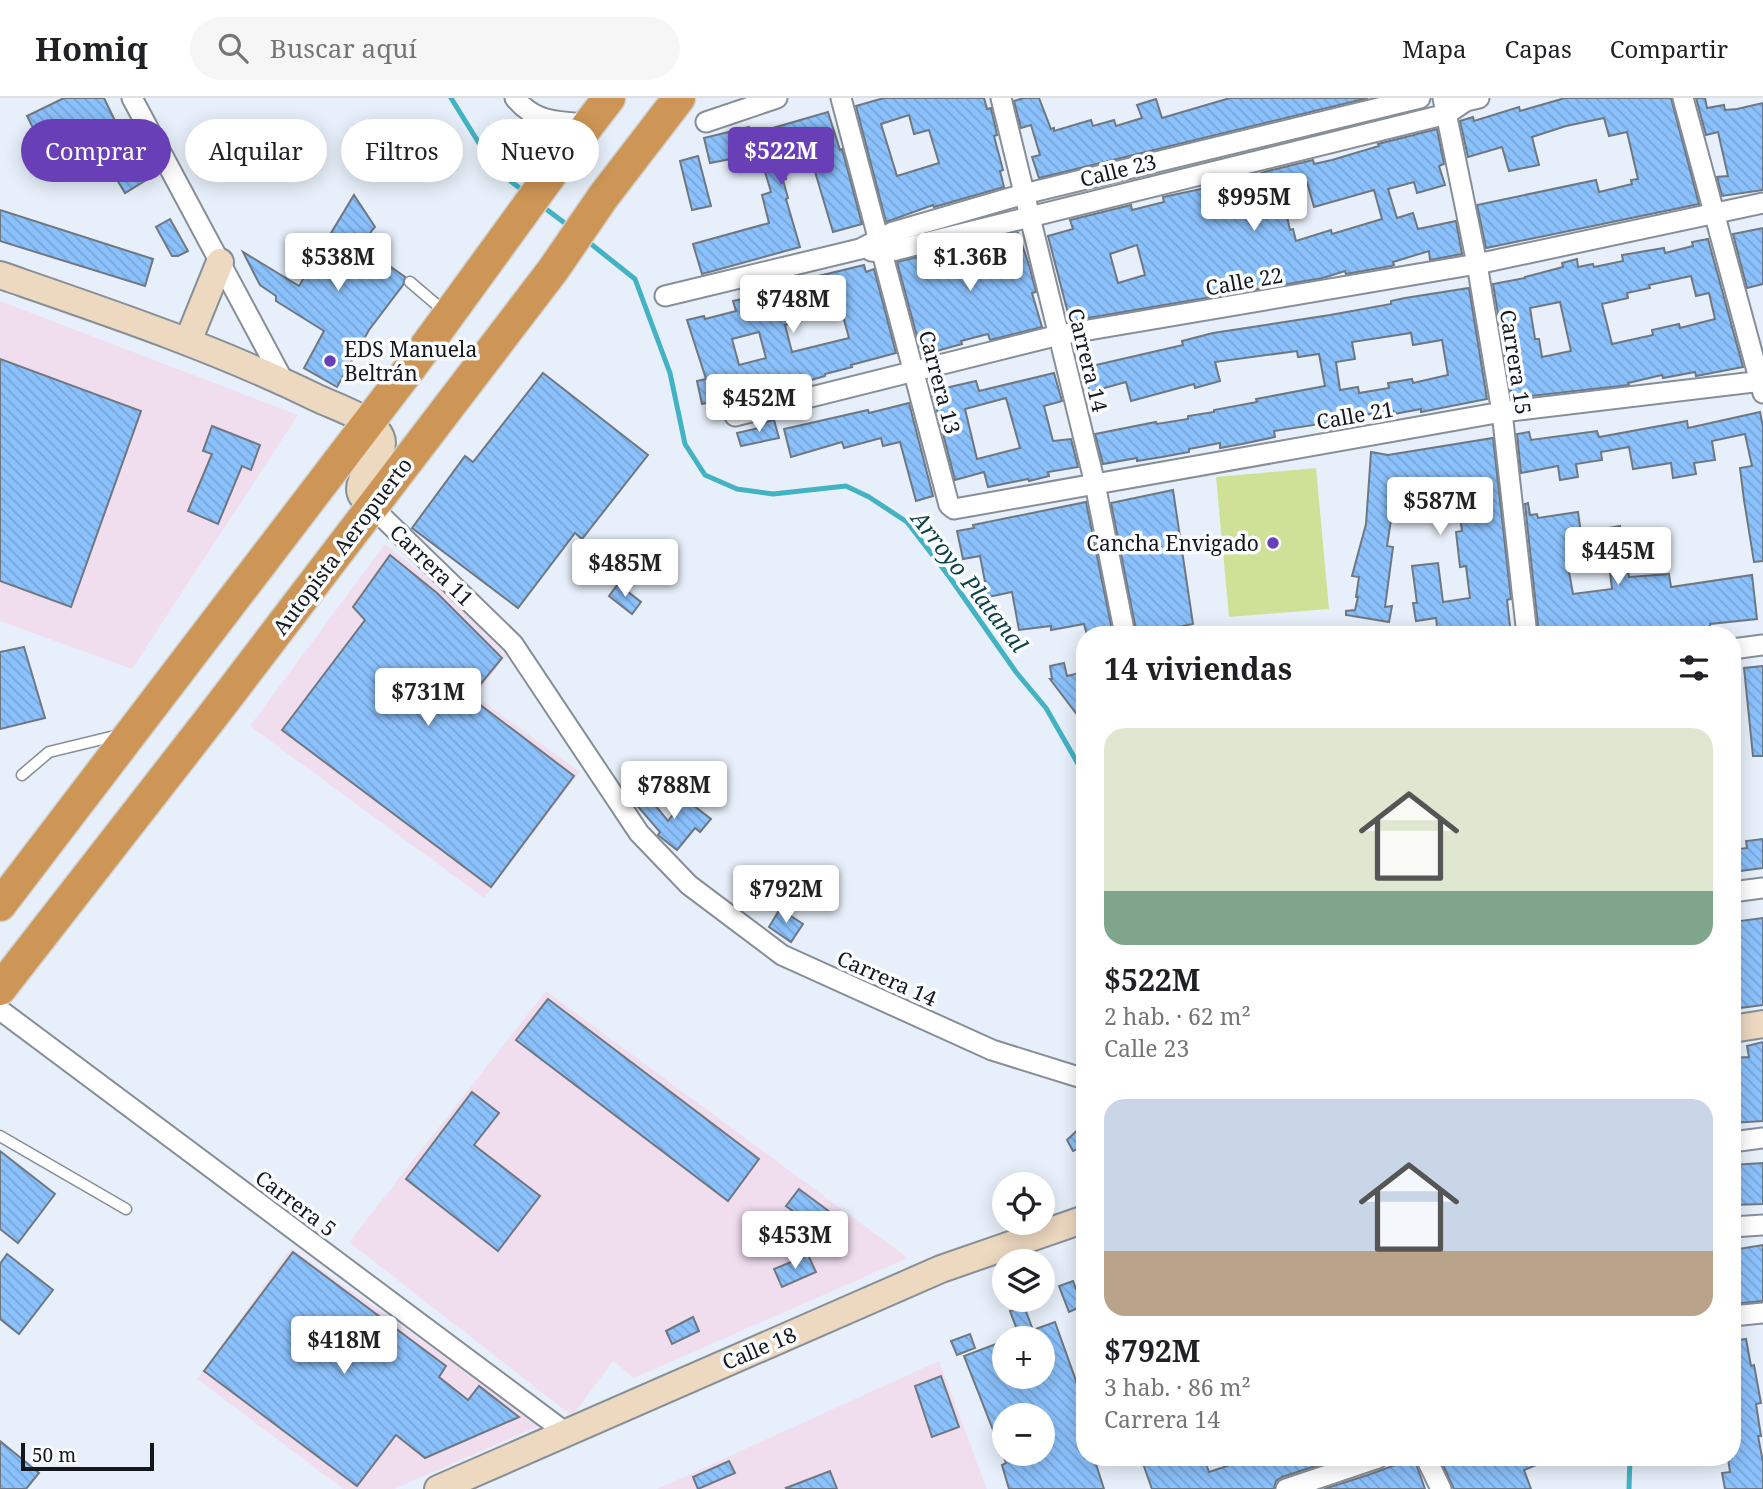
<!DOCTYPE html>
<html lang="es">
<meta charset="utf-8">
<style>
:root{--surface:#fff;--page:#f6f6f6;--text:#202124;--muted:#757577;--line:#e0e0e0;--accent:#693fb7}
body{margin:0;font-family:"Noto Serif",serif;background:var(--page);color:var(--text);height:100vh;display:flex;flex-direction:column;font-size:26px;white-space:nowrap}
*{box-sizing:border-box;margin:0}
p{font-size:23px;color:var(--muted)}
.icon{flex:none;width:38px;height:38px;fill:none;stroke:currentColor;stroke-width:2;stroke-linecap:round;stroke-linejoin:round}
.map{position:relative;flex:1;overflow:hidden}
.panel{position:absolute;left:1076px;top:528px;width:665px;height:840px;display:flex;flex-direction:column;background:var(--surface);border-radius:28px;box-shadow:0 4px 18px #0003}
.panel>*{flex:none}
.guide{position:absolute;left:21px;top:21px;width:665px;height:63px;display:flex;gap:14px}
.fabs{position:absolute;left:992px;top:1074px;display:grid;gap:14px}
.fabs a{display:grid;place-items:center;width:63px;height:63px;border-radius:50%;background:var(--surface);box-shadow:0 4px 18px #0003;font-size:35px}
.scale{position:absolute;left:21px;bottom:18px;width:133px;box-sizing:border-box;padding-left:7px;border:4px solid #14171b;border-top:0;font-size:19px;line-height:24px;white-space:nowrap;color:#14171b;-webkit-text-stroke:5px #fafcfe;paint-order:stroke}
.price{position:absolute;translate:-50% -60px;padding:0 16px;border-radius:7px;background:#fff;color:#222;font-size:23px;line-height:46px;filter:drop-shadow(0 2px 4px #0008)}
.price::after{content:'';position:absolute;left:50%;top:42px;width:21px;height:16px;margin-left:-10px;background:inherit;clip-path:polygon(0 0,100% 0,50% 100%)}
.price.on{background:var(--accent);color:#fff}
ul{padding:0;list-style:none}
li{display:grid;align-content:center;gap:14px;height:371px;padding:0 28px}
li span{display:grid;place-items:center;height:217px;border-radius:21px;color:#555}
li>.icon{margin-inline-start:auto}
span .icon{width:126px;height:126px;fill:#fffc;stroke-width:1}
li b{font-size:30px}
h2{display:flex;justify-content:space-between;align-items:center;height:84px;padding:0 28px;font-size:30px}
.pill{padding:0 24px;border-radius:32px;background:var(--surface);box-shadow:0 4px 18px #0003;font-size:24px;line-height:63px}
.pill.on{background:var(--accent);color:#fff}
header{display:flex;align-items:center;gap:42px;box-sizing:border-box;height:98px;padding:0 35px;background:var(--surface);border-bottom:2px solid var(--line)}
header strong{font-size:33px}
nav{display:flex;gap:38px;margin-inline-start:auto;font-size:24px}
.search{width:490px;height:63px;background:var(--page);display:flex;align-items:center;gap:18px;box-sizing:border-box;padding:0 24px;border-radius:38px;color:var(--muted);font-size:26px}
.map>svg:first-child{display:block}
.industrial{fill:#f0deef}
.garden{fill:#cee197}
.lines{fill:none;stroke-linecap:round;stroke-linejoin:round}
.stream{stroke:#43b2c3;stroke-width:5}
.building{fill:url(#building-back-hatch);stroke:#6f7780;stroke-width:2;fill-rule:evenodd}
.service-casing{stroke:#868e97;stroke-width:13}
.minor-casing{stroke:#868e97;stroke-width:23}
.secondary-casing{stroke:#868e97;stroke-width:30}
.trunk-casing{stroke:#d0d1d1;stroke-width:35}
.service{stroke:#fff;stroke-width:10}
.minor{stroke:#fff;stroke-width:19}
.secondary{stroke:#edd8c0;stroke-width:26}
.trunk{stroke:#ce9656;stroke-width:32}
.poi-dot{fill:#693fb7;stroke:#fafcfe;stroke-width:2.5}
.labels{text-anchor:middle;dominant-baseline:central;stroke-width:7;stroke-linejoin:round;paint-order:stroke}
.street-label{font-size:21px;fill:#14171b;stroke:#fafcfe}
.poi-label{font-size:21px;fill:#14171b;stroke:#fafcfe;text-anchor:start}
.water-label{font-size:23px;font-style:italic;fill:#0b3f46;stroke:#fafcfe}
</style>
<header>
<strong>Homiq</strong>
<div class="search"><svg class="icon" aria-label="search" viewBox="0 0 24 24"><circle cx="10" cy="10" r="6"/><path d="M15 15l6 6"/></svg>Buscar aquí</div>
<nav><a>Mapa</a><a>Capas</a><a>Compartir</a></nav>
</header>
<div class="map">
<svg width="1763" height="1391" viewBox="0 0 1763 1391">
<defs>
<pattern id="building-back-hatch" width="6" height="6" patternUnits="userSpaceOnUse" patternTransform="scale(1.75)"><rect width="6" height="6" fill="#8bc1fc"/><path d="M-1 5l2 2M0 0l6 6M5-1l2 2" fill="none" stroke="#77a5d7"/></pattern>
</defs>
<rect width="100%" height="100%" fill="#e7f0fa"/>
<g class="industrial">
<path d="M0,203L298,317L132,571L0,523Z"/>
<path d="M385,446L440,490L506,557L476,598L580,674L484,800L250,628Z"/>
<path d="M546,893L908,1160L634,1280L613,1263L572,1318L349,1144Z"/>
<path d="M291,1150L541,1327L394,1391H343L197,1281Z"/>
<path d="M939,1263L987,1391H657Z"/>
</g>
<path class="garden" d="M1316,370L1329,511L1229,519L1216,379Z"/>
<g class="lines">
<g class="stream">
<path d="M451,0L495,71L526,95"/>
<path d="M542,108L570,129"/>
<path d="M586,142L635,181L670,275L685,346L705,377L737,391L773,396L846,388L869,399L907,424L948,477L1016,574L1046,610L1085,678"/>
<path d="M1629,1391L1630,1360"/>
</g>
</g>
<g class="building">
<path d="M64,0H104L137,68L139,66L148,81L125,95L110,70L107,71L99,57L57,78L27,18Z"/>
<path d="M884,0H984L987,11L991,10L997,37L994,38L1003,72L1000,73L1004,89L934,109L933,107L886,124L856,8ZM909,17L914,36L929,32L939,65L897,78L881,26Z"/>
<path d="M1024,0H1039L1051,31L1054,30V33L1091,22L1093,28L1114,22L1116,28L1142,20L1137,7L1156,1L1162,20L1230,0H1368L1039,80L1032,59L1040,57L1031,27L1021,30L1014,3Z"/>
<path d="M1565,0H1671L1699,106L1486,150L1477,107L1596,82L1599,94L1632,86L1631,82L1638,81L1627,34L1609,38L1604,20L1566,28L1532,39L1539,67L1509,73L1502,49L1468,59L1460,23L1473,19L1474,23L1519,9L1520,13Z"/>
<path d="M1696,0H1705L1707,10L1724,7L1725,12L1737,11L1763,5V92L1722,98L1717,79L1728,78L1718,34L1706,37Z"/>
<path d="M828,14L840,52L842,51L862,126L833,134L813,67L785,75L786,81L783,82L788,100L786,101L800,149L702,176L693,146L769,125L762,97L771,94L763,67L740,74L736,60L710,65L704,40L749,29L752,36Z"/>
<path d="M1437,31L1444,66L1439,68L1445,87L1417,95L1414,84L1388,91L1397,120L1413,115L1418,131L1456,123L1462,156L1430,162L1429,153L1393,164L1394,167L1391,168L1346,176L1345,173L1323,180L1070,223L1048,138L1073,131L1070,122L1131,107L1132,112L1164,104L1163,99L1253,80L1252,78L1268,73L1313,62L1314,66L1332,62L1379,48L1378,46ZM1307,84L1314,109L1374,92L1382,121L1332,136L1331,132L1296,143L1293,131L1290,132L1281,92ZM1137,147L1145,177L1118,185L1110,156Z"/>
<path d="M698,58L711,108L692,112L680,63Z"/>
<path d="M354,97L375,129L360,147L405,179L403,187L369,232L337,289L304,270L324,233L276,203V198L260,187L243,154L299,188Z"/>
<path d="M0,112L153,161L145,188L0,143Z"/>
<path d="M170,121L188,153L178,158H172L156,129Z"/>
<path d="M1763,130V186L1747,190L1733,136Z"/>
<path d="M1018,135L1029,167L1036,194L1032,195L1042,229L990,242L988,236L961,243L962,246L922,257L897,164Z"/>
<path d="M1708,141L1743,269L1696,278L1695,274L1663,280L1662,277L1628,285L1629,287L1512,300L1493,186L1525,180V179L1563,169L1562,165L1577,161L1578,169L1593,166L1594,169L1623,163L1622,157L1664,150L1665,155L1693,148L1692,144ZM1691,178L1696,198L1709,195L1715,221L1680,230L1679,226L1652,232L1653,237L1612,246L1602,206L1628,200L1627,195L1650,190L1649,187ZM1560,204L1571,253L1542,259L1539,241H1535L1530,210Z"/>
<path d="M864,167L866,174L874,171L896,255L851,267L852,269L825,276V278L801,285V287L775,294L774,291L753,296L752,294L702,306L697,283L706,281L687,222L704,218L705,221L736,213L733,203L803,187L802,182ZM841,211L849,240L792,254L785,227ZM759,234L766,260L739,267L732,241Z"/>
<path d="M1469,190L1487,301L1421,314V311L1394,316L1393,313L1363,317V321L1341,325L1342,330L1328,332L1326,325L1274,333L1275,339L1242,346L1220,350V345L1189,351V354L1162,359L1137,363V360L1103,366L1095,336L1156,324L1157,326L1188,321V318L1214,314V312L1257,304L1256,301L1325,288L1319,256L1298,259L1297,253L1215,264L1220,283L1195,290L1194,286L1131,303L1126,284L1090,294L1083,270L1183,247L1182,243L1213,235L1330,217L1391,206V203L1405,200ZM1411,235L1413,247L1442,242L1448,277L1413,285L1412,281L1388,285L1389,290L1359,295L1358,289L1340,292L1336,264L1355,261L1352,244Z"/>
<path d="M0,261L141,313L71,509L0,483Z"/>
<path d="M543,275L648,357L582,441L575,435L518,510L412,430L465,358L473,364Z"/>
<path d="M1054,275L1062,303L1044,308L1053,343L1071,341L1078,369L1048,374L1049,378L1029,383L1028,381L988,389L984,374L955,382L932,293L976,283L979,293ZM1006,300L1020,350L977,361L965,311Z"/>
<path d="M909,305L933,398L916,403L900,344L883,348L881,340L844,350L842,344L791,359L784,331L868,312L869,315Z"/>
<path d="M1760,314L1763,329V463L1754,464L1744,402L1740,370L1752,368L1745,336L1712,343L1715,362L1694,365L1696,376L1673,380L1671,365L1633,371L1629,349L1601,354L1602,362L1576,366L1578,379L1560,382L1558,368L1521,375L1517,336L1529,334L1531,342L1597,333L1599,339L1687,323L1688,330Z"/>
<path d="M774,322L779,340L741,348L737,335L759,330L758,326Z"/>
<path d="M212,328L260,347L251,372L242,368L218,426L188,413L212,356L203,353Z"/>
<path d="M1493,340L1511,501L1507,502L1511,537H1438L1436,520L1416,523L1413,505H1417L1412,468L1438,465L1443,504L1470,500L1466,468L1460,469L1456,434L1462,433L1458,402H1451L1450,397L1403,402L1402,396L1400,409H1393L1387,448L1393,449L1385,509L1392,508L1389,524L1346,517V513L1355,512L1358,499H1356L1359,479L1352,478L1366,426L1371,354L1388,357Z"/>
<path d="M1173,392L1193,526L1137,537L1111,405Z"/>
<path d="M1086,404L1113,537H1087L1084,526L1051,532V528L1019,532L1012,494L988,499L980,458L963,461L957,433L974,430L973,427Z"/>
<path d="M1528,405L1530,417L1537,416L1538,420L1578,414L1581,435L1620,428L1629,479L1669,476L1671,489L1752,477L1757,521L1710,526V529L1654,537H1539L1525,406ZM1608,457L1612,491L1573,496L1568,468L1578,467L1577,462Z"/>
<path d="M390,457L437,495L502,560L470,599L574,678L491,789L282,632L365,522L353,509Z"/>
<path d="M618,486L641,504L632,516L609,498Z"/>
<path d="M24,549L45,620L0,631V554Z"/>
<path d="M1064,565L1067,578L1080,575L1085,593V627L1050,581H1052L1050,568Z"/>
<path d="M1763,568V658H1753L1744,570Z"/>
<path d="M646,696L668,723L685,701L711,721L700,734L695,730L677,752L658,737L660,734L635,705Z"/>
<path d="M1763,741V770L1732,774V752L1747,750L1746,743Z"/>
<path d="M780,811L803,826L791,844L769,829Z"/>
<path d="M1763,820V907L1732,911V870L1736,869L1732,824Z"/>
<path d="M548,901L759,1061L728,1103L516,942Z"/>
<path d="M1763,944V1023L1732,1025V960L1749,959L1747,948Z"/>
<path d="M472,994L499,1015L474,1047L540,1098L498,1153L406,1081Z"/>
<path d="M1085,1025V1048L1073,1053L1067,1042Z"/>
<path d="M0,1053L55,1096L18,1145L0,1131Z"/>
<path d="M1763,1065V1106L1732,1107V1067Z"/>
<path d="M799,1091L842,1123L828,1140L786,1108Z"/>
<path d="M1763,1147V1203L1732,1206V1152Z"/>
<path d="M293,1154L446,1268L439,1279L468,1302L479,1288L519,1319L425,1360L396,1337L357,1388L204,1273Z"/>
<path d="M7,1156L53,1192L19,1236L0,1221V1166Z"/>
<path d="M808,1157L816,1174L782,1189L774,1171Z"/>
<path d="M1073,1183L1083,1208L1069,1214L1059,1188Z"/>
<path d="M1024,1208L1033,1232L1055,1224L1085,1308V1360H1094L1104,1391H1009L1002,1367L1006,1365L964,1258L1004,1243V1279H1043V1241H1015L1019,1237L1010,1213ZM1004,1318H1043V1356H1004Z"/>
<path d="M693,1219L699,1233L672,1246L666,1233Z"/>
<path d="M970,1236L975,1250L957,1257L951,1243Z"/>
<path d="M1746,1241L1751,1268L1754,1267L1761,1305L1756,1306L1761,1338H1758L1763,1364V1391H1725L1722,1375L1730,1374L1728,1360H1732V1243Z"/>
<path d="M941,1278L959,1329L932,1339L915,1288Z"/>
<path d="M0,1343L39,1375L26,1391H0Z"/>
<path d="M1141,1360H1204L1209,1374L1251,1360H1340L1282,1379L1276,1383L1274,1391H1152Z"/>
<path d="M1414,1360L1425,1391H1324L1368,1377Z"/>
<path d="M1452,1360H1553L1524,1372L1531,1391H1454L1442,1365Z"/>
<path d="M729,1363L735,1375L698,1391L693,1379Z"/>
<path d="M830,1373L837,1391H787L786,1390Z"/>
</g>
<g class="lines">
<g class="service-casing">
<g id="service">
<path d="M410,184L444,213"/>
<path d="M22,677L49,654L119,637"/>
<path d="M0,1038L126,1111"/>
</g>
</g>
<g class="minor-casing">
<g id="minor">
<path d="M132,0L284,284"/>
<path d="M515,0C535,25 559,24 589,26"/>
<path d="M841,0L949,407L954,411L1502,314L1763,283"/>
<path d="M1001,0L1095,386L1125,537"/>
<path d="M1443,0L1477,166L1502,314L1527,537"/>
<path d="M1683,0L1763,295"/>
<path d="M706,24L777,0"/>
<path d="M871,153L882,154L896,152L1447,16L1466,3L1479,0"/>
<path d="M665,198L860,151L893,134L1024,96L1420,0"/>
<path d="M735,318L1059,237L1477,166L1763,105"/>
<path d="M371,408L513,546L639,735L689,787L782,857L992,952L1085,981"/>
<path d="M1732,551L1763,547"/>
<path d="M1732,794L1763,790"/>
<path d="M0,912L565,1334"/>
<path d="M1732,1044L1763,1040"/>
<path d="M1732,1129L1763,1127"/>
<path d="M1732,1218L1763,1215"/>
<path d="M1426,1360L1441,1391"/>
<path d="M1286,1391L1378,1360"/>
</g>
</g>
<g class="secondary-casing">
<g id="secondary">
<path d="M0,177C107,214 215,250 317,300C336,309 363,317 377,333C396,355 353,376 361,396C363,400 369,405 371,408"/>
<path d="M188,243L220,164"/>
<path d="M1732,931L1763,926"/>
<path d="M438,1391L941,1171L1085,1121"/>
</g>
</g>
<g class="trunk-casing">
<g id="trunk">
<path d="M0,807L410,270L559,65L609,0"/>
<path d="M0,891L211,620L553,172L603,99L679,0"/>
</g>
</g>
<use href="#service" class="service"/>
<use href="#minor" class="minor"/>
<use href="#secondary" class="secondary"/>
<use href="#trunk" class="trunk"/>
</g>
<g class="poi-dot">
<circle cx="330" cy="263" r="7"/>
<circle cx="1273" cy="445" r="7"/>
</g>
<g class="labels">
<g class="street-label">
<text transform="translate(1118 72) rotate(-14)">Calle 23</text>
<text transform="translate(1244 183) rotate(-10)">Calle 22</text>
<text transform="translate(1088 262) rotate(76)">Carrera 14</text>
<text transform="translate(1516 264) rotate(81)">Carrera 15</text>
<text transform="translate(940 284) rotate(75)">Carrera 13</text>
<text transform="translate(1355 317) rotate(-10)">Calle 21</text>
<text transform="translate(342 448) rotate(-53)">Autopista Aeropuerto</text>
<text transform="translate(432 467) rotate(44)">Carrera 11</text>
<text transform="translate(887 880) rotate(24)">Carrera 14</text>
<text transform="translate(296 1105) rotate(37)">Carrera 5</text>
<text transform="translate(759 1250) rotate(-23)">Calle 18</text>
</g>
<g class="poi-label">
<text x="344" y="251">EDS Manuela<tspan x="344" dy="24">Beltrán</tspan></text>
<text x="1259" y="445" text-anchor="end">Cancha Envigado</text>
</g>
<g class="water-label">
<text transform="translate(970 483) rotate(52)">Arroyo Platanal</text>
</g>
</g>
</svg>
<div class="fabs">
<a><svg class="icon" aria-label="locate" viewBox="0 0 24 24"><circle cx="12" cy="12" r="6"/><path d="M12 2v4M12 18v4M2 12h4M18 12h4"/></svg></a>
<a><svg class="icon" aria-label="layers" viewBox="0 0 24 24"><path d="M12 4l9 5-9 5-9-5zM3 14l9 5 9-5"/></svg></a>
<a>+</a>
<a>−</a>
</div>
<div class="scale">50 m</div>
<b class="price on" style="left:781px;top:89px">$522M</b>
<b class="price" style="left:1254px;top:135px">$995M</b>
<b class="price" style="left:338px;top:195px">$538M</b>
<b class="price" style="left:970px;top:195px">$1.36B</b>
<b class="price" style="left:793px;top:237px">$748M</b>
<b class="price" style="left:759px;top:336px">$452M</b>
<b class="price" style="left:1440px;top:439px">$587M</b>
<b class="price" style="left:1618px;top:489px">$445M</b>
<b class="price" style="left:625px;top:501px">$485M</b>
<b class="price" style="left:428px;top:630px">$731M</b>
<b class="price" style="left:674px;top:723px">$788M</b>
<b class="price" style="left:786px;top:827px">$792M</b>
<b class="price" style="left:795px;top:1173px">$453M</b>
<b class="price" style="left:344px;top:1278px">$418M</b>
<div class="guide">
<a class="pill on">Comprar</a>
<a class="pill">Alquilar</a>
<a class="pill">Filtros</a>
<a class="pill">Nuevo</a>
</div>
<section class="panel">
<h2>14 viviendas<svg class="icon" aria-label="filters" viewBox="0 0 24 24"><path d="M4 7h16M4 17h16"/><circle cx="9" cy="7" r="2"/><circle cx="15" cy="17" r="2"/></svg></h2>
<ul>
<li><span style="background:linear-gradient(#dfe7d0 75%,#7fa58c 0)"><svg class="icon" aria-label="home" viewBox="0 0 24 24"><path d="M3 11l9-7 9 7M6 9v11h12V9"/></svg></span><div><b>$522M</b><p>2 hab. · 62 m²</p><p>Calle 23</p></div></li>
<li><span style="background:linear-gradient(#c9d6e8 70%,#b9a48a 0)"><svg class="icon" aria-label="home" viewBox="0 0 24 24"><path d="M3 11l9-7 9 7M6 9v11h12V9"/></svg></span><div><b>$792M</b><p>3 hab. · 86 m²</p><p>Carrera 14</p></div></li>
</ul>
</section>
</div>
